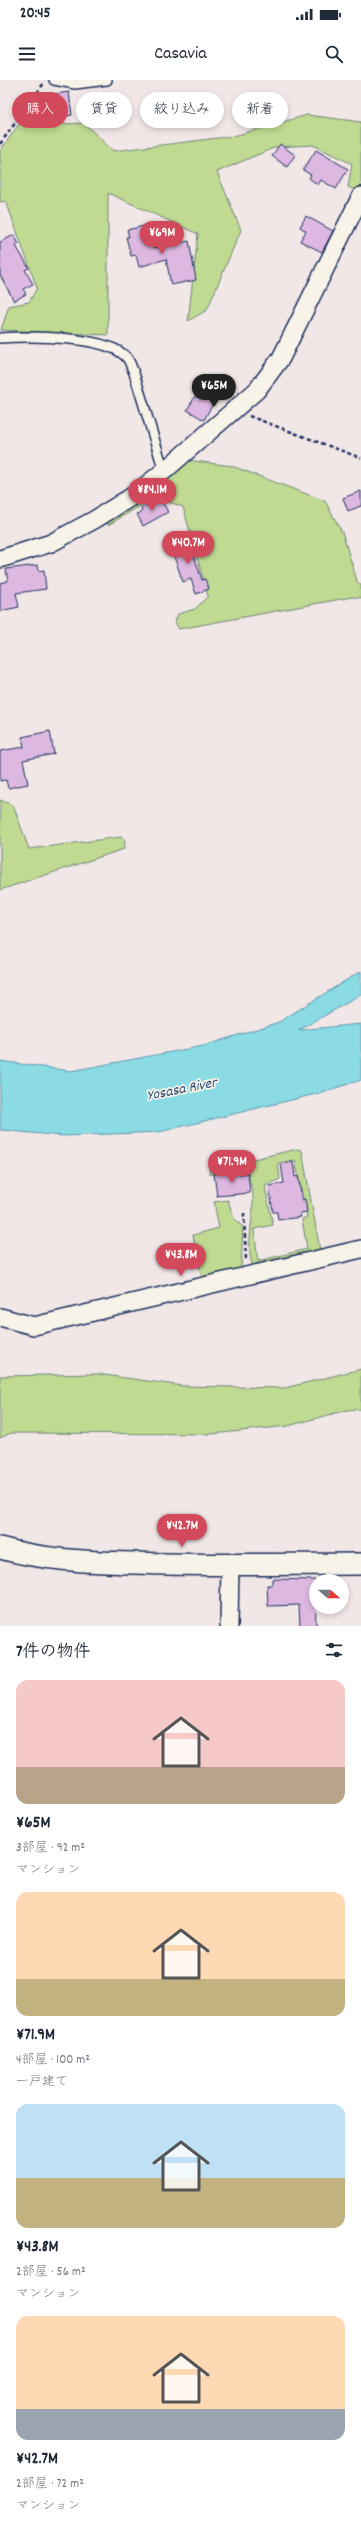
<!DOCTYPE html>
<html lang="ja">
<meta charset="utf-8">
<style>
:root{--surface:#fff;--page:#f2f2f3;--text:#1f2937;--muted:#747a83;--accent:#d1495b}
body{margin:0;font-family:Dekko,"Klee One",sans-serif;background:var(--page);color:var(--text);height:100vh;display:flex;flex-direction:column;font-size:15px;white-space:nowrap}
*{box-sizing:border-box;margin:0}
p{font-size:13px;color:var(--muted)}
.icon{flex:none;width:22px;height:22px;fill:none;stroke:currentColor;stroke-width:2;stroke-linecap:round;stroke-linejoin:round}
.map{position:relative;height:1546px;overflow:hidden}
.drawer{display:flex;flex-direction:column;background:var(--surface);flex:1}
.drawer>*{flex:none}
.banner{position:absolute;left:12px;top:12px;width:337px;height:36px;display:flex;gap:8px}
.needle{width:26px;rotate:111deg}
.tools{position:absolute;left:309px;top:1494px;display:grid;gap:8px}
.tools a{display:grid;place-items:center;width:40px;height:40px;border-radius:50%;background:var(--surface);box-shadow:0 2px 6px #0003;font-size:20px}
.price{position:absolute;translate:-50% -34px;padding:0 9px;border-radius:14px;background:var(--accent);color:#fff;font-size:13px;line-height:26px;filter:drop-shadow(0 1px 2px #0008)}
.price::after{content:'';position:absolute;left:50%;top:24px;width:12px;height:9px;margin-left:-6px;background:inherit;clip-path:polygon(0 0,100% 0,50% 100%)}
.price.current{background:#222;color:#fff}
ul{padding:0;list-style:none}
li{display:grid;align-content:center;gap:8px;height:212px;padding:0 16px}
li span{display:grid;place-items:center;height:124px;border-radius:12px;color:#555}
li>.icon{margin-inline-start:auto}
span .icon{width:72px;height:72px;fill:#fffc;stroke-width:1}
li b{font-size:17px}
h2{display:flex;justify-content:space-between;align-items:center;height:48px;padding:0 16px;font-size:17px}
.chip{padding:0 14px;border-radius:18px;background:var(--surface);box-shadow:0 2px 6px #0003;font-size:14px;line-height:36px}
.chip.current{background:var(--accent);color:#fff}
.status{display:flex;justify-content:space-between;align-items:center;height:28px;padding:0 20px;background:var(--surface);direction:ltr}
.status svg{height:11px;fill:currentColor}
header{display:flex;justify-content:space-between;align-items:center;height:52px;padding:0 16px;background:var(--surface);font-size:18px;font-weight:600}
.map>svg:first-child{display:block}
.green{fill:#c0da91;stroke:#6e8478;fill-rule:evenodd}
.water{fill:#8adbe3;stroke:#5e96ae}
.building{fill:#ddb8e1;stroke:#1b2f5e}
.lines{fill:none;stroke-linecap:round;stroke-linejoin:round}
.service-casing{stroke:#1b2f5e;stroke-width:12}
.minor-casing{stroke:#1b2f5e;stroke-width:20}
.tertiary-casing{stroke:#1b2f5e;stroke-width:24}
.path{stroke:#1b2f5e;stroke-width:2.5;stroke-dasharray:4 3;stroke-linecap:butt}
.service{stroke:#f7f3e8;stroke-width:9}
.minor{stroke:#f7f3e8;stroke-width:17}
.tertiary{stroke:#f7f3e8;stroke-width:21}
.labels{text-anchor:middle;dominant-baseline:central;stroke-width:3.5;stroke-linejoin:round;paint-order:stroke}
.water-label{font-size:15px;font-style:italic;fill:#315179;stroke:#f7f3e8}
</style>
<div class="status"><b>20:45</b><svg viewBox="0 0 49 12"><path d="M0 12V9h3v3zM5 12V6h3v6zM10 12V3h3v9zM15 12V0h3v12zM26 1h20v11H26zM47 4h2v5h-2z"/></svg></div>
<header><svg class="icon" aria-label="menu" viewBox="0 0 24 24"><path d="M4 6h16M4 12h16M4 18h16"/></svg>Casavia<svg class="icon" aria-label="search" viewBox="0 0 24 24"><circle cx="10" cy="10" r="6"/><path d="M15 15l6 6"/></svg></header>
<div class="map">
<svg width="361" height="1546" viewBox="0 0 361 1546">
<rect width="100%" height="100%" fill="#f2e7e7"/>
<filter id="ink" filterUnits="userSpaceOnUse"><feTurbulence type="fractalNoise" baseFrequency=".025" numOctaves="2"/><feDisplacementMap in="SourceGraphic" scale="8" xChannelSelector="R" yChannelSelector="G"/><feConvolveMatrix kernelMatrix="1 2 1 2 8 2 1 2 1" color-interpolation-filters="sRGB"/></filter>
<g filter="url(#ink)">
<g class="green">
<path d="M29,30L44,45L84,43L113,71L234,56L307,35L361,42V106L359,111L348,107L352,84L313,65L276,67L217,92L241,150L207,230L188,241L198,154L108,113V255L1,250L9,226L29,222L37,208L6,121L0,122V71Z"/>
<path d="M187,380L232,386L325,421L342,452L358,504L361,505V518L352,517L179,549L175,542L178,534L195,529L208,516L183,427L169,422L162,413L108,445L105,439Z"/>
<path d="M0,720L13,725L29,769L121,757L125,760L124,769L0,810Z"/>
<path d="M298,1069L302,1071L320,1170L253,1187C245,1166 254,1140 253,1118C253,1109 249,1099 247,1090L210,1094L209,1089ZM295,1080L307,1137L302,1139L307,1169L258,1181L254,1149L273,1145L265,1106L280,1099L278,1083Z"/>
<path d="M228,1120L234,1139L243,1147L241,1189L202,1199L193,1155L219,1148L214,1122Z"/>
<path d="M361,1289V1329L347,1330L288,1346L212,1354L11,1353L0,1358V1296L97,1294L183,1306L285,1308Z"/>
</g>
<path class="water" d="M361,891V915L299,950L361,944V1000L320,1013L159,1052L63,1056L0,1050V981L71,991L203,966L279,942Z"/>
<g class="building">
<path d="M69,12L72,35L46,39L42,16Z"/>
<path d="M280,64L295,75L287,87L272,76Z"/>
<path d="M316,70L348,89L336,109L321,100L318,105L309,98L311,95L303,90Z"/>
<path d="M306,136L333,151L322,172L300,161L306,151L300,147Z"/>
<path d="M148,145L154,168L189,161L196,200L171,205L166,179L139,187L136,175L131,176L126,157H129L127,150Z"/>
<path d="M14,155L19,164L16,166L29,188L25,190L33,204L23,209L26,214L14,221L0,195V162Z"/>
<path d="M200,308L216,318L204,340L187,330Z"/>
<path d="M361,411V426L348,431L343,418Z"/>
<path d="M160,418L168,432L143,446L137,434L142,432L141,428Z"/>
<path d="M188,458L202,500L205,499L209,509L196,514L191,499L183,502L171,468L174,467L173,463Z"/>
<path d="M38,485L39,491L44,490L46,509L16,513L19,527L0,531V503L8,501L6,489Z"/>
<path d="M50,651L54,674L23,680L28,704L8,708L6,700L0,701V671L24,667L22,657Z"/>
<path d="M293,1082L295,1097L298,1096L302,1120L305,1119L307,1132L300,1133L301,1137L278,1140L277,1132H273L269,1106L284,1103L281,1084Z"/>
<path d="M231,1092V1095L248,1093L250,1113L217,1116L214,1094Z"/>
<path d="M272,1499L315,1500L316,1546H300L299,1525L268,1526L267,1505H272Z"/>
</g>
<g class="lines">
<g class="service-casing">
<g id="service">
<path d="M54,0L75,4L107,0"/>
<path d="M0,258C28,256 110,255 128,279C130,283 132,288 134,293L164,391"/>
</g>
</g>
<g class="minor-casing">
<g id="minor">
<path d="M0,479L51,463L94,440L131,417L164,391L257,310L281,278L361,116"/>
<path d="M0,1237L34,1246L361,1169"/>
<path d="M229,1546L230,1484"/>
</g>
</g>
<g class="tertiary-casing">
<path id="tertiary" d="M0,1468C43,1480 88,1482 133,1483C209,1486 285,1484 361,1484"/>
</g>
<g class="path">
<path d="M0,64L44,3"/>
<path d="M249,336L361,378"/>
<path d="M244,1133L246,1181"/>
</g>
<use href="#service" class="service"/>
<use href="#minor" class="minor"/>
<use href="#tertiary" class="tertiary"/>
</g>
</g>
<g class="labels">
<g class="water-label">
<text transform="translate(182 1010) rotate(-11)">Yosasa River</text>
</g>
</g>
</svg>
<div class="tools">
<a><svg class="needle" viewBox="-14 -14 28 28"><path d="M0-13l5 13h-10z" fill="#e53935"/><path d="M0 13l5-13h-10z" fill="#747a83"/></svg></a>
</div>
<b class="price" style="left:162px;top:175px">¥69M</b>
<b class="price current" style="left:214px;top:328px">¥65M</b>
<b class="price" style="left:152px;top:432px">¥84.1M</b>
<b class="price" style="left:188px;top:485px">¥40.7M</b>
<b class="price" style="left:232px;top:1104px">¥71.9M</b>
<b class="price" style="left:181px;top:1197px">¥43.8M</b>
<b class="price" style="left:182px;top:1468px">¥42.7M</b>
<div class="banner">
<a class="chip current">購入</a>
<a class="chip">賃貸</a>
<a class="chip">絞り込み</a>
<a class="chip">新着</a>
</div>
</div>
<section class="drawer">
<h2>7件の物件<svg class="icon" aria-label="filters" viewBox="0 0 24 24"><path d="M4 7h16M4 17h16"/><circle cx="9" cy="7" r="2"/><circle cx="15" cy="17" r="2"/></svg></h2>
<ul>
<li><span style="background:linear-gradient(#f6c9c9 70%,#b9a48a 0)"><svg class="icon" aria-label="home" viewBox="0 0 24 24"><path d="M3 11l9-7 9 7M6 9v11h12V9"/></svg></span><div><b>¥65M</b><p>3部屋 · 92 m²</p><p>マンション</p></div></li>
<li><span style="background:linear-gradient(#ffd9b3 70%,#c2b280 0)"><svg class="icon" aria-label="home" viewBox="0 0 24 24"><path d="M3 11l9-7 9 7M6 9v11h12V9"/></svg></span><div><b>¥71.9M</b><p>4部屋 · 100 m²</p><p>一戸建て</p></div></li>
<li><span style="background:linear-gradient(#bfe0f5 60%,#c2b280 0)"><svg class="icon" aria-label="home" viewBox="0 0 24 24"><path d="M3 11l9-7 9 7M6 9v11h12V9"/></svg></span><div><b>¥43.8M</b><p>2部屋 · 56 m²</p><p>マンション</p></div></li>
<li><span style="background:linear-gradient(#ffd9b3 75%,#9aa5b1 0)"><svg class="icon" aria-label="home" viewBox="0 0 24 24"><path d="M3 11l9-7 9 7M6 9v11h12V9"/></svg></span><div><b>¥42.7M</b><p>2部屋 · 72 m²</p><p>マンション</p></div></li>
</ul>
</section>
